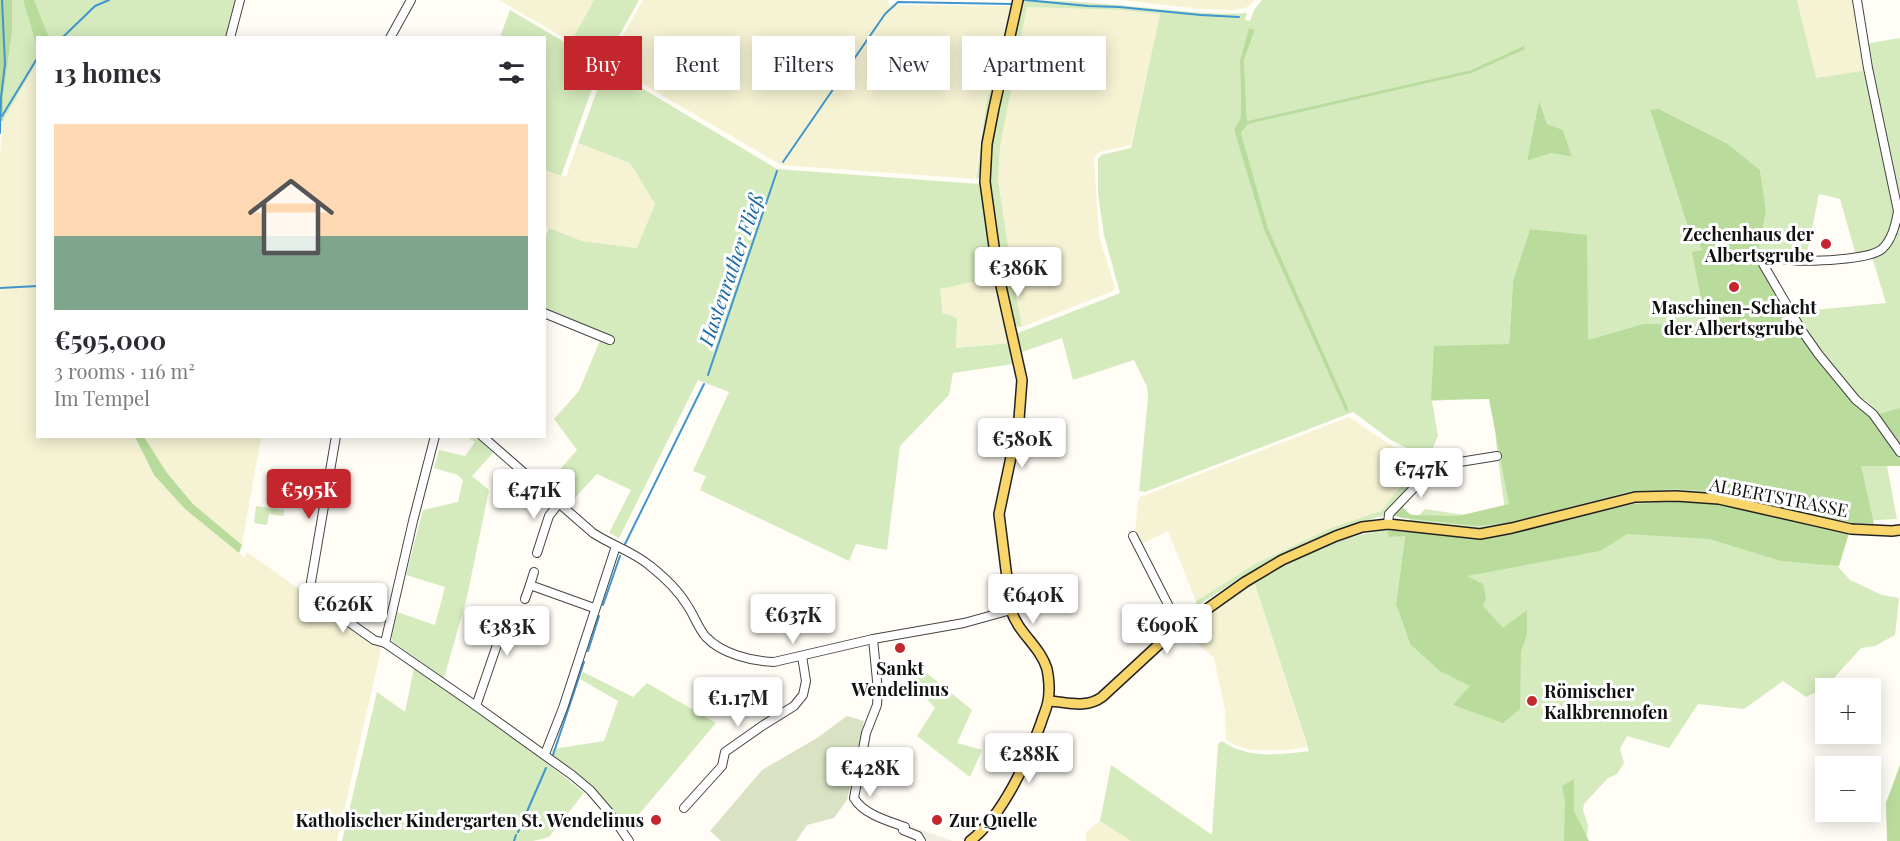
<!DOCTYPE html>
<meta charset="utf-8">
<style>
:root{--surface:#fff;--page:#f7f7f7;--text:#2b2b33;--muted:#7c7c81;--line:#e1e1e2;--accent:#c4262e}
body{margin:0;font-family:"Playfair Display",serif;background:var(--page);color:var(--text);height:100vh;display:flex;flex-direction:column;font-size:22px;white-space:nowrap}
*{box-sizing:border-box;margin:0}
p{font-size:20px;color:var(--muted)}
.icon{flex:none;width:33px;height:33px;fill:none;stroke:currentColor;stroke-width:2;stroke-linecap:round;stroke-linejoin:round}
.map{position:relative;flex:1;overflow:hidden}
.details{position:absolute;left:36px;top:36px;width:510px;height:402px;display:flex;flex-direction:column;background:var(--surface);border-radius:0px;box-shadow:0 3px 15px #0003}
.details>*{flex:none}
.banner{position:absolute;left:564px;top:36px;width:570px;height:54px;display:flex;gap:12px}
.controls{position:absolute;left:1815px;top:678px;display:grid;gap:12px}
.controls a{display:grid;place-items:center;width:66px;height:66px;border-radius:0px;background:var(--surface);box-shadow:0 3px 15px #0003;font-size:30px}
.price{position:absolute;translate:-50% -51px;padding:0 14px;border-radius:6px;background:#fff;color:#222;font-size:20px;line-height:39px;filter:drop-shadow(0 2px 3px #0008)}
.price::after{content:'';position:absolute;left:50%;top:36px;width:18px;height:14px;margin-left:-9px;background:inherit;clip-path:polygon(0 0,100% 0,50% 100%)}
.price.selected{background:var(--accent);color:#fff}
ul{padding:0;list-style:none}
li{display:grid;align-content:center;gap:12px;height:318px;padding:0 18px}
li+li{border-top:2px solid var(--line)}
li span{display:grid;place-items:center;height:186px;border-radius:0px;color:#555}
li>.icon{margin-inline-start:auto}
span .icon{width:108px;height:108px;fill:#fffc;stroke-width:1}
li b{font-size:26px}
h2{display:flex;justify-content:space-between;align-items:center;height:72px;padding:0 18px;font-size:26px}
.pill{padding:0 21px;border-radius:0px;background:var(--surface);box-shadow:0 3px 15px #0003;font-size:21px;line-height:54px}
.pill.selected{background:var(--accent);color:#fff}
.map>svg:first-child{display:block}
.farmland{fill:#f6f3d4}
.green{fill:#d5ebbd;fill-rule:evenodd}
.forest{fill:#b9dc9c}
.cemetery{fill:#d9e3c4}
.plaza{fill:#f1ede2}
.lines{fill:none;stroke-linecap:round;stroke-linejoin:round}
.stream{stroke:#3f96cf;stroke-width:2}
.minor-casing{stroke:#444;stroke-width:10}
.major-casing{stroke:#222;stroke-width:12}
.minor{stroke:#fff;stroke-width:8}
.major{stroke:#f9d66b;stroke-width:9}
.poi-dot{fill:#c4262e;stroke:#fff;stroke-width:2}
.labels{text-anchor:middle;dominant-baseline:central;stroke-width:6;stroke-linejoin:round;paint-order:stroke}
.poi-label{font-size:18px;font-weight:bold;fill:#111;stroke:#fff;text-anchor:end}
.street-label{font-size:18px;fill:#111;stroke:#fff}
.water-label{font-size:20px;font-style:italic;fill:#1768a6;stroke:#fff}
</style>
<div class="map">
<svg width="1900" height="841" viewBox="0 0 1900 841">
<rect width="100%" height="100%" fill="#fffdf5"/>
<g class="farmland">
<path d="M499,0H594L571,42Z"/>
<path d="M643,0H888L889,5L1011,6L986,105L975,179L781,165L607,63Z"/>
<path d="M1121,0H1255L1248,7L1234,10L1201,9Z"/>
<path d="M1797,0H1854L1867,70L1815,78Z"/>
<path d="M1027,7L1120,10L1160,14L1131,145L1099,152L1094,158L1099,236L1115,288L1113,291L1022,327L1012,273L998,180L1000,147Z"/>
<path d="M37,62L38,436L135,437L154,475L185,509L239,553L245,557L247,552L379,646L381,650L337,841H0V155L3,121Z"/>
<path d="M578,143L630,163L655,204L638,248L582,241L545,228V170L566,177Z"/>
<path d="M996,277L1010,343L956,348L957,319L944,313L940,289Z"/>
<path d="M1349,417L1389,444L1420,462L1422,465L1408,485L1400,487L1381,511L1331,528L1255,564L1196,601L1168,531L1139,545L1135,534L1138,501L1140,497Z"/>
<path d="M144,437H261L242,545L193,504L167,473Z"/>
<path d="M1255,584L1307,747L1287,750H1251L1232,744L1226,739L1225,710L1214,658L1184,632Z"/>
<path d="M1100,821L1131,841H1086V832Z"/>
</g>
<g class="green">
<path d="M12,0H23L37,48V62L3,121V97L12,33Z"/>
<path d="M34,0H237L227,38L49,37Z"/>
<path d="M594,0H639L604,63L571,42Z"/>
<path d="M1023,0C1065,0 1107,4 1149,8C1181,11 1214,15 1247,13L1245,20L1250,21L1254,10L1262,0H1797L1816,78L1867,70L1895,212C1893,235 1881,254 1856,255L1840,199L1819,194L1806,257L1790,258L1758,253L1766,211L1760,170L1728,144L1659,109L1650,111L1689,230L1700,246L1730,249L1752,255L1819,359L1864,410L1872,407L1866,400L1858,398L1820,354L1793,312L1886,303L1872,257C1889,249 1896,235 1900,217V464L1887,466L1897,519L1859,521L1843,516H1838L1836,564L1850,580L1882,595L1899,598L1895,635L1875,646L1861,648L1825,688L1806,697L1783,681L1744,709L1698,704L1669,748L1627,736L1620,749L1624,763L1617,774L1608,778L1584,804L1583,810L1588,825L1587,836L1584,841H1131L1100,821L1111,765L1212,835L1218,744L1222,741C1247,759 1280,755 1309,751L1255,584L1184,632L1183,629C1240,588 1317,538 1387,530L1389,537L1405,535L1396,604L1410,644L1419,651L1413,629L1403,606L1400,589L1410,514L1418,516L1425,509L1484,518V521L1506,518L1496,443L1494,397L1432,401L1438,436L1428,459L1391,440L1353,412L1145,492L1139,491L1148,398L1147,387L1134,360L1073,380L1062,338L1022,352L1018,335V333L1120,293L1104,235L1098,194V159L1101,155L1131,148L1160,14L1120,10L1027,7L1000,147L998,180L1012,273L1022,327L1015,326L1003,275L990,181L992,144ZM1249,29L1255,30L1244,60L1247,121L1471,70L1523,47L1525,48L1472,73L1247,124L1241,134L1268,228L1349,410L1346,411L1264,230L1234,130L1241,118L1240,60ZM1539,102L1547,124L1563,131L1572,157L1551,153L1527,161ZM1530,229L1587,236V333L1509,342L1513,281Z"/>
<path d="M1011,6L1014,7L982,176L976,179L986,105Z"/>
<path d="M510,10L597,61L599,69L561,176L545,170L544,38L500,37Z"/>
<path d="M1900,38V205L1868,46L1870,43Z"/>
<path d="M607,71H613L777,169L979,184L982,188L987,229L996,277L940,289L943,313L957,318L956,348L1010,343L1013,364L953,373L949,395L900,446L887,550L856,544L849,561L700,490L706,476L693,471L729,392L698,380L619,538L609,533L631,490L597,474L571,502L549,482L577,450L554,419L579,391L601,338L545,310L544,239L549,228L582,241L637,248L655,204L630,163L578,143L603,74Z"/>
<path d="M467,437H476L493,453L472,476L489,490L467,597L444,678L392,641L391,635L397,612L435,625L445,587L406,575L423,510L458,502L463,480L458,475L434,468L439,450L465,456L475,442Z"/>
<path d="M1425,464L1426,469L1424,474L1385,516C1377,516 1371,520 1363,522C1304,537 1248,573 1197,606L1196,601L1255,564L1331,528L1381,511L1400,487L1408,484L1422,465Z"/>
<path d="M256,506L284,510V516L269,514L267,525L254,523Z"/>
<path d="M918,666L972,710L957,743L982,750L970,777L917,736L935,708L905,675Z"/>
<path d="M414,668L542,759L584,793L549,837L533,841H342L377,692L405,712Z"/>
<path d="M583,672L633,697L647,683L716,723L629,826H624L592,788L554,756L552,751L553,749L604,741L618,701L580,679Z"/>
</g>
<g class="forest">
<path d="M0,0H12V33L3,97V121L0,120Z"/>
<path d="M23,0H34L49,37L38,38L37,48Z"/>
<path d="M1249,28L1255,30L1244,60L1247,121L1471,70L1524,46L1525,49L1472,73L1248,124L1241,133L1268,228L1349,410L1346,412L1264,230L1234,130L1241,117L1240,60Z"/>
<path d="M1539,101L1547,124L1563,130L1572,157L1551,153L1527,161Z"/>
<path d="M1659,109L1728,144L1760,170L1766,211L1758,253L1776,283L1790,314L1872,416L1900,408V466H1861L1874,524L1853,523L1720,492L1676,489L1631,491L1510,523L1477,526L1403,518L1392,515L1410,494L1403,508L1411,515L1458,516L1509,504L1489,399L1431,400L1434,346L1509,344L1513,281L1530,229L1587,235L1588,340L1644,324L1706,325L1692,252L1703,250L1689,230L1650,110Z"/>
<path d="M135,437H144L167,473L193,504L242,545L239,553L185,509L154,475Z"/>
<path d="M1677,502L1720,504L1849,533L1839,566L1781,561L1710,539L1627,534L1600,551L1467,576L1483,584L1486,598L1483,606L1503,628L1527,610V634L1521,651L1520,709L1503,723L1453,705L1470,686L1440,671L1410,644L1396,604L1405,536L1389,537L1387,530L1479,539L1513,533L1567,519L1634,504Z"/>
<path d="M1900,765V841H1887L1886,803Z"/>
<path d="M1574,779V811L1589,841H1564L1565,802L1562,786Z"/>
</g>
<path class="cemetery" d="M847,716L864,721L847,800L834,818L807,825L796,841H721L710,831L762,770L817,738Z"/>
<path class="plaza" d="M906,824L927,832L953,841H921L903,830Z"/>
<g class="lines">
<g class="stream">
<path d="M1025,0L1088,6L1119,7L1201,15L1239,17"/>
<path d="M62,38L95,6L109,0"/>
<path d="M2,116L38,57"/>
<path d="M0,133L1,97L5,64L2,0"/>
<path d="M783,162L885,14L898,2L1012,4"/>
<path d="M0,288L38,286"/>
<path d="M708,375L777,171"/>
<path d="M625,544L704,384"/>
<path d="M603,605L620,556"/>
<path d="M588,651L599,616"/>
<path d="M553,755L584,662"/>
<path d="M518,832L546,768"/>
<path d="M514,841L516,835"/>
</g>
<g class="minor-casing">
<g id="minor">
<path d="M1857,0L1868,68L1898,211C1896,224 1892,240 1882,249C1869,260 1809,262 1791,260C1783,260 1775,257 1768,256L1764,259L1763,264L1802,331L1819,355L1856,400L1873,414L1900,452"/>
<path d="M230,38L240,0"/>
<path d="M390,38L411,0"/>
<path d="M544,313L610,340"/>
<path d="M336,436L311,582L315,598L374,640L385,643L476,706L572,775L590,790L609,812L629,841"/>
<path d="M482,436L593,533C611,545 632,551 649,565C663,576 678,590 687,605C694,615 698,628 706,637C722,654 751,661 774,662L873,639L964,623L1011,610"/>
<path d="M1388,524L1389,514L1435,466L1497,456"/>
<path d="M1133,536L1179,626"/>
<path d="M537,553L549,516L559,503"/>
<path d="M534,572L530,585L594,608"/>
<path d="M525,599L530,585"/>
<path d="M499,639L508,642"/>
<path d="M873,639L878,691L877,705L866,733L854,798C863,814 888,821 905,827L903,830L918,836L921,841"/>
<path d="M385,643L413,521L435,436"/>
<path d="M476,706L499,639L480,632"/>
<path d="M545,754L563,708L616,546"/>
<path d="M684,808L722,766L725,752L762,726L794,706L803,695L806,681L802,656"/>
</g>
</g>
<g class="major-casing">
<g id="major">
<path d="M1049,701C1067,702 1086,709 1102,697L1179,626L1193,619L1245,582L1282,560L1336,536L1362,527L1388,524L1480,534L1512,528L1635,497L1676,496L1719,499L1851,529L1892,531L1900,530"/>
<path d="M970,841C1002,817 1028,760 1041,723C1043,716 1047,708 1048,701C1050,692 1049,678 1047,669C1040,646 1018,633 1011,610L999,514L1019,419L1022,380L997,268L985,182L987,144L994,108L1018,0"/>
</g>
</g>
<use href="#minor" class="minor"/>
<use href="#major" class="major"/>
</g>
<g class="poi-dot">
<circle cx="1826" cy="244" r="6"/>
<circle cx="1734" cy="287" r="6"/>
<circle cx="900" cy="648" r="6"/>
<circle cx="1532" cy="701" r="6"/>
<circle cx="656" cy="820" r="6"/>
<circle cx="937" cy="820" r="6"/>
</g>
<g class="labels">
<g class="poi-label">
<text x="1814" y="234">Zechenhaus der<tspan x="1814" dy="21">Albertsgrube</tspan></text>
<text x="1734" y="307" text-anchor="middle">Maschinen-Schacht<tspan x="1734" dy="21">der Albertsgrube</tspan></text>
<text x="900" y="668" text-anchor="middle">Sankt<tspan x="900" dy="21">Wendelinus</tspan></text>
<text x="1544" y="691" text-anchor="start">Römischer<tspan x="1544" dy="21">Kalkbrennofen</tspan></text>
<text x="644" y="820">Katholischer Kindergarten St. Wendelinus</text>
<text x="949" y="820" text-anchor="start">Zur Quelle</text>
</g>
<g class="street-label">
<text transform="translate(1779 497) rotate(11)">ALBERTSTRASSE</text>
</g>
<g class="water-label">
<text transform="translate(730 269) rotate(-71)">Hastenrather Fließ</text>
</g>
</g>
</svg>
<div class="controls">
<a>+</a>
<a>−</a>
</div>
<b class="price" style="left:1018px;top:298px">€386K</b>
<b class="price" style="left:1022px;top:469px">€580K</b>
<b class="price" style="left:1421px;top:499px">€747K</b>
<b class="price selected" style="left:309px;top:520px">€595K</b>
<b class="price" style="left:534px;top:520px">€471K</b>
<b class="price" style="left:1033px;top:625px">€640K</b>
<b class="price" style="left:343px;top:634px">€626K</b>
<b class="price" style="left:793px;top:645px">€637K</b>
<b class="price" style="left:1167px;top:655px">€690K</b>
<b class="price" style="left:507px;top:657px">€383K</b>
<b class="price" style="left:738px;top:728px">€1.17M</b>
<b class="price" style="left:1029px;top:784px">€288K</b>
<b class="price" style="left:870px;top:798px">€428K</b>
<div class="banner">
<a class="pill selected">Buy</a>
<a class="pill">Rent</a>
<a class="pill">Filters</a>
<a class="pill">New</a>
<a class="pill">Apartment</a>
</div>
<section class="details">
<h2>13 homes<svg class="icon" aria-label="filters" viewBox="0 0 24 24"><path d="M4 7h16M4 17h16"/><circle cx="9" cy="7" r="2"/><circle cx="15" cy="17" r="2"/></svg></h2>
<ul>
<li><span style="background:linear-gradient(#ffd9b3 60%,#7fa58c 0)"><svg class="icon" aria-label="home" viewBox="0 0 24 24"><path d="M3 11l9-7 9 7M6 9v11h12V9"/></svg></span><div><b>€595,000</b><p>3 rooms · 116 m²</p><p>Im Tempel</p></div></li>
</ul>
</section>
</div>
